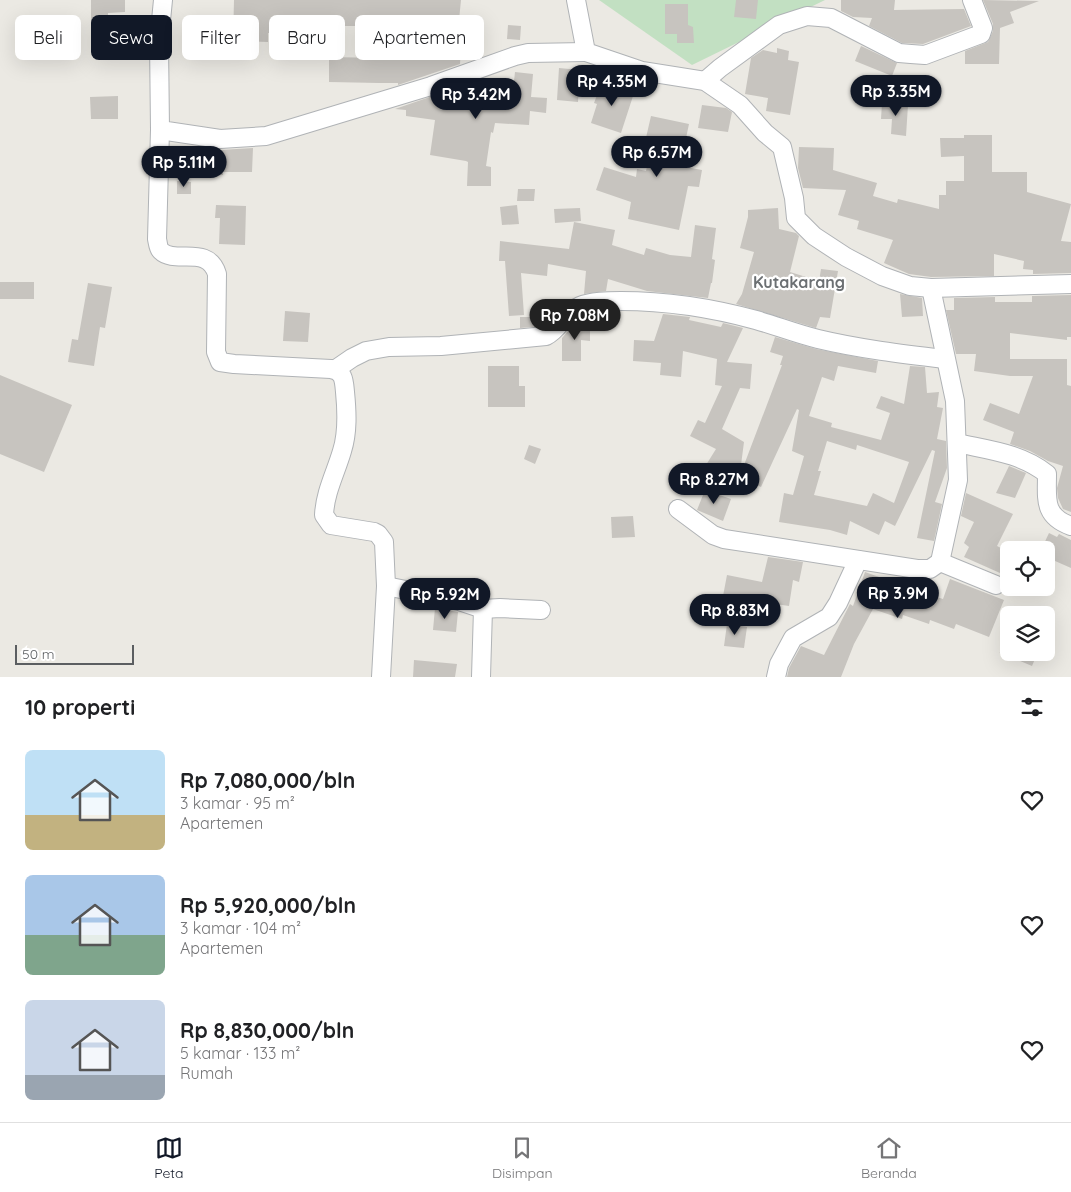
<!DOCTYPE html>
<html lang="id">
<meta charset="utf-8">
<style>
:root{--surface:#fff;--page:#f2f2f2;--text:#202124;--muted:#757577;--line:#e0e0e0;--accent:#111827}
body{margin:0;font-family:Quicksand,sans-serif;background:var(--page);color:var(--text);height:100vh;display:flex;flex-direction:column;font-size:19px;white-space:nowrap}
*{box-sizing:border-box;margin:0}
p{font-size:16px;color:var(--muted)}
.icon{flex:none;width:28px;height:28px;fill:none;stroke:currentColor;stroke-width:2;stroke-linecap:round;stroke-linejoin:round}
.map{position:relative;height:677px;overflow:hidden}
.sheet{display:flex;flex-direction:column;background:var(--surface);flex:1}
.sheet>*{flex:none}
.guide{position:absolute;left:15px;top:15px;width:500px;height:45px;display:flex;gap:10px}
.controls{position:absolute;left:1000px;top:541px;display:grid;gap:10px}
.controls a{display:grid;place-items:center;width:55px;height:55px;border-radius:8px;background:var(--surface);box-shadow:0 5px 20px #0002;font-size:25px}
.scale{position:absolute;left:15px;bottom:12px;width:119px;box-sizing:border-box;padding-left:5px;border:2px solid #5b5e61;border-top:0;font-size:14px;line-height:18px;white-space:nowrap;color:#5b5e61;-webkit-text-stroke:4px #fff;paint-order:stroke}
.price{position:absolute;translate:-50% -42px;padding:0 11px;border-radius:18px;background:var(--accent);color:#fff;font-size:16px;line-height:32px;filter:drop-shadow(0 1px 2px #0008)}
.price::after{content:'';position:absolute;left:50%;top:30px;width:15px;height:11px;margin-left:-8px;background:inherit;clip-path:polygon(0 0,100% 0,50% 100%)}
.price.current{background:#222;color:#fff}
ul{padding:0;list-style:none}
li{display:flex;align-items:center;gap:15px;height:125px;padding:0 25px}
li span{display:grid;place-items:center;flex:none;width:140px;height:100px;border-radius:8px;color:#555}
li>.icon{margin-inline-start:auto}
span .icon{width:60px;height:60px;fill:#fffc;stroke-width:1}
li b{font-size:21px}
h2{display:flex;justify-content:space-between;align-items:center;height:60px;padding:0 25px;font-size:21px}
.pill{padding:0 18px;border-radius:8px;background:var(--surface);box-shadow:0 5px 20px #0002;font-size:18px;line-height:45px}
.pill.current{background:var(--accent);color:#fff}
.menu{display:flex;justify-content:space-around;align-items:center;height:70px;border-top:1px solid var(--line);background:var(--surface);font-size:14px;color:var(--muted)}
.menu a{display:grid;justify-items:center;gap:2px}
.menu .current{color:var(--accent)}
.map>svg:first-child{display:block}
.green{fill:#c2e0c2}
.building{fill:#c7c4bf;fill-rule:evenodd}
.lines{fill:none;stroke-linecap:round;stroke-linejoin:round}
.minor-casing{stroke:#b0b3b6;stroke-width:20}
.minor{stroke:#fff;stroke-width:18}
.labels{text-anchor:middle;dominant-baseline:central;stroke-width:4.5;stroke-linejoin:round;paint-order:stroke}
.quarter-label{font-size:16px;font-weight:bold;fill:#6c7073;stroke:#fff}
</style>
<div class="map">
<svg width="1071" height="677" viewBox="0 0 1071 677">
<rect width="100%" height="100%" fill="#ebe9e3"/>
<path class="green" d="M599,0H825L692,65Z"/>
<g class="building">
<path d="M91,0H125V12L108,13V25H91Z"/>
<path d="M234,0H461L456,50H461L460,64L398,85V83H379L329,82V57L380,58V52H388L389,26H317L316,33H268V42L233,41Z"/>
<path d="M736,0H758L756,19L734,17Z"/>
<path d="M841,0H895L894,10L964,9L971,26L923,44L902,43L869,26L872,18L853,17L841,11Z"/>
<path d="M983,0L1039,1L1010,12L1014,23L1000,28L999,64H965V51L988,42L993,31V24Z"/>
<path d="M665,4H688V25L693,27L694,43H677V34H665Z"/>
<path d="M508,25L521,26L520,40L507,39Z"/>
<rect x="30" y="34" width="30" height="17"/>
<path d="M861,46L897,63L892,76L855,61Z"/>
<path d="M777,48L789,51L788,60L799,62L790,115L766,111L768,98L745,94L751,58L763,50L777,53Z"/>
<path d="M559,68L580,70L578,102L557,100Z"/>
<path d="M515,72L533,74L531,97L547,98L546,113L530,111L529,125L495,123L493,133L491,132L486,166L491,167V186H467L468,162L466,161L430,155L435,120L406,116V110L395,109L479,80V82L514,81Z"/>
<path d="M602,82L634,93L621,133L591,123L597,104L594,103Z"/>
<path d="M118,96V119H91L90,97Z"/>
<path d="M882,103L908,105L906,136L891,134L892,119H881Z"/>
<path d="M702,105L726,108L732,112L728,132L698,128Z"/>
<path d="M651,116L689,124L680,166L702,170L699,187L688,186L679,230L628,219L631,202L596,190L604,167L636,177L637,169L646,171L652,143L645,142Z"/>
<path d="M964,135H992V172H1027V192L1071,204L1061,241L1071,242V273L1033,274V270L1023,269L1024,261L994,254V276L931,277L909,274L884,263L893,240L857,229L859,221L838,215L846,190L803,188L798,168L799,147L834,148L833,170L877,183L873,196L897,203L898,199L939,209V195H946V181H964V156L941,157L940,138H964Z"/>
<path d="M188,146L220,150L253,148L252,172H223V175H188Z"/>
<path d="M177,181L191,182V194H177Z"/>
<path d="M518,189H535L534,201H517Z"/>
<path d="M216,205L246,206L245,245L219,244L220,218H215Z"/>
<path d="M517,205L519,224L502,225L500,207Z"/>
<path d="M580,208L581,221L555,223L554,209Z"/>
<path d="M778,208L779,229L796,233L799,236L790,272L819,281L821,269L838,271L830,318L820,317L816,328L736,304L742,294L754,252L740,248L748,217V210Z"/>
<path d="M574,222L615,230L612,245L644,255L646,248L670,255L691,257L695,225L716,228L712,259L715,260L712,283H711L708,298L647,291L608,279L606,291L584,294L586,271L548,264L547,276L521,273L524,315L509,316L505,261H499L500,241L569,249Z"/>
<rect x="0" y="282" width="34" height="17"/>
<path d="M88,283L112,287L105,328L100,327L94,366L68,362L72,339L78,340Z"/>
<path d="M900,294L922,298L923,316L902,317Z"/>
<path d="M1071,295V337H1067V340L1010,333V359H1067V385L1071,386V512L1063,509L1058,498L1057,488L1063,466L1048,461L1030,451L1010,444L1014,432L983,420L990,403L1019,414L1033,376H1010L974,371L976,354H956L946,310H954V298L995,297V302H1032V296Z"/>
<path d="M285,311L310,313L308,342L283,341Z"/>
<path d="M663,314L690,317L689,320L721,327L723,323L743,328L727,362L752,364L750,389L740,388L722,429L744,442L741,465H744L782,365H780L783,356L770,352L775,337L816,349L878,361L876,373L838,366L834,381L822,377L809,416L832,423L831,427L881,440L890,413L876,408L881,396L904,404L910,366L925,367L927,393L939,392L937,407L943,408L937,439L946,441L947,468L935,502L942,504L934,541L917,538L935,451L932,450L895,526L885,521L879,535L850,521L847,535L830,530L779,522L784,493L793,495L804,456L792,451L799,410L797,409L761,487L739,477L737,484L706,465L716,449L690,436L698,420L705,423L722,386L715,385L717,359L683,351L681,377L660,375L661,363L633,361L634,340L654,341ZM827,441L856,450L857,445L909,462L894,503L873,493L867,506L814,495L821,471H818Z"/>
<path d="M520,317H549V320L542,326L520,328Z"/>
<path d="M578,320H590V341L581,340V361H562V338Z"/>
<path d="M488,366H519V386H525V407H488Z"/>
<path d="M0,375L72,405L44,472L0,454Z"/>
<path d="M529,445L541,449L535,464L524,459Z"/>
<path d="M1009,466L1026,473L1015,498L996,493Z"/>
<path d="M705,490L731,499L723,521L697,510Z"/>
<path d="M966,493L1013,514L997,546L1009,552V577L964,557L969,547L964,543L974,522L961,516Z"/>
<path d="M633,516L635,537L612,538L611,517Z"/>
<path d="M1049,533L1057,537L1059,534L1071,540V568L1046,557V550H1041Z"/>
<path d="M768,557L803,562L799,582L793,580L789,606L723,596L727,575L762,582Z"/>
<path d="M865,572L896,583L897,580L913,585L912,589L943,599L950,579L1004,600L989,637L956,624L954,629L930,620L929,624L903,615L902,619L873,609L854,644L841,677H787L789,668L801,646L824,655L850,604L853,606Z"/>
<path d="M435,608L458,612L456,632L433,630Z"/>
<path d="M727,624L747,627L744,648L724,646Z"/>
<path d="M999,652H1038L1032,666Z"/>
<path d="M414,660L457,664L455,677H413Z"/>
</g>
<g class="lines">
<g class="minor-casing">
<g id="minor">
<path d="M163,0L159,41L160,130L220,139L266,136L431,86L515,56L528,53L586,52"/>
<path d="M576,0L586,52L642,71L705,81L740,105L765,133L782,147L794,198L796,218L814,236L846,257L882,276L910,286L931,288L1071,284"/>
<path d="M705,81L720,68L779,25L807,16L831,18L899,53L911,54L925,55L981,34L983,28L972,0"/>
<path d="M160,130L157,239C158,243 158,248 161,251C175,265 208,244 217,274L216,352L220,362L234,364L331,369C344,371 344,381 345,392C347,412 348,432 342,451C336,472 325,492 324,515L331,525L374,532L378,534L384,542L386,586L381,677"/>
<path d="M336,369L352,358L366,351L389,347L441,346L546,336C560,329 564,313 580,306C591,301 608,301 621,301C667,301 712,308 756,320C777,326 797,334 818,339C860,349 902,354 945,359"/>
<path d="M957,443C988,450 1021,453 1047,474C1047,499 1043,516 1071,526"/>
<path d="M678,509L713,535L724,539L917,569H930L940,562L958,480L955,401L931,288"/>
<path d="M940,562L996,585"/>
<path d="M386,586L459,601L483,609L500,608L541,610"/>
<path d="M481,677L483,609"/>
<path d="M776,677L779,664L793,638L829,617L838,603L858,560"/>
</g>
</g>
<use href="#minor" class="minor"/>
</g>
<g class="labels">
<g class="quarter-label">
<text x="799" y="282">Kutakarang</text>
</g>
</g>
</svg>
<div class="controls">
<a><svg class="icon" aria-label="locate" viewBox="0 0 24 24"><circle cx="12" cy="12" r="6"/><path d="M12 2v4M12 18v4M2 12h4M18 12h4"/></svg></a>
<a><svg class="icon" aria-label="layers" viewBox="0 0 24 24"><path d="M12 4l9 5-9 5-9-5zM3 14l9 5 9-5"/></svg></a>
</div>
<div class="scale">50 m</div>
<b class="price" style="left:612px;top:107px">Rp 4.35M</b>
<b class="price" style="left:896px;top:117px">Rp 3.35M</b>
<b class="price" style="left:476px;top:120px">Rp 3.42M</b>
<b class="price" style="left:657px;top:178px">Rp 6.57M</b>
<b class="price" style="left:184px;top:188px">Rp 5.11M</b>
<b class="price current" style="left:575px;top:341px">Rp 7.08M</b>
<b class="price" style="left:714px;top:505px">Rp 8.27M</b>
<b class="price" style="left:898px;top:619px">Rp 3.9M</b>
<b class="price" style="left:445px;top:620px">Rp 5.92M</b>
<b class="price" style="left:735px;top:636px">Rp 8.83M</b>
<div class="guide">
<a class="pill">Beli</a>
<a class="pill current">Sewa</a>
<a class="pill">Filter</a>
<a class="pill">Baru</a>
<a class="pill">Apartemen</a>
</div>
</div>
<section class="sheet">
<h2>10 properti<svg class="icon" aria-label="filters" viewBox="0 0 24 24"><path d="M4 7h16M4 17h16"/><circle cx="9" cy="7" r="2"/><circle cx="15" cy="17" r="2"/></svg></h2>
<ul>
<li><span style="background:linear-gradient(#bfe0f5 65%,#c2b280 0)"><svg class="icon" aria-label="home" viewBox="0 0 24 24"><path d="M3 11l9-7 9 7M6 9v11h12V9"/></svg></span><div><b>Rp 7,080,000/bln</b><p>3 kamar · 95 m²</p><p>Apartemen</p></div><svg class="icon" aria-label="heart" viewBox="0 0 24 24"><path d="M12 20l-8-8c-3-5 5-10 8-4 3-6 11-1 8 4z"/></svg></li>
<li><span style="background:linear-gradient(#a9c7e8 60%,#7fa58c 0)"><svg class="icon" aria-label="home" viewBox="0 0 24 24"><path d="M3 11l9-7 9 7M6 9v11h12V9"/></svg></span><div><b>Rp 5,920,000/bln</b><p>3 kamar · 104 m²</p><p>Apartemen</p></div><svg class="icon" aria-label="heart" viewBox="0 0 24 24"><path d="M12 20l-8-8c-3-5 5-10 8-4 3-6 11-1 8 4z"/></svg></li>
<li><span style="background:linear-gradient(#c9d6e8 75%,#9aa5b1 0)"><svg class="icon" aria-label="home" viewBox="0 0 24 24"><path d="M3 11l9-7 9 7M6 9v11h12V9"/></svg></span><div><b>Rp 8,830,000/bln</b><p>5 kamar · 133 m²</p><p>Rumah</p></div><svg class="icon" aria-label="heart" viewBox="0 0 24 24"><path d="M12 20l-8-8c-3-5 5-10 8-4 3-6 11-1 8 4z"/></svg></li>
</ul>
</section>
<nav class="menu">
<a class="current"><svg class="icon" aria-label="map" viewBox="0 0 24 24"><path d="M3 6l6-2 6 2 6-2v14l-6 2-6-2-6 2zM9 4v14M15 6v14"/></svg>Peta</a>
<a><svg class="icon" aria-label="saved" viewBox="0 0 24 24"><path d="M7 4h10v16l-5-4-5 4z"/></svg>Disimpan</a>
<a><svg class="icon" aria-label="home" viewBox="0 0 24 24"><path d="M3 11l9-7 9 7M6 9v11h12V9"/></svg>Beranda</a>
</nav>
